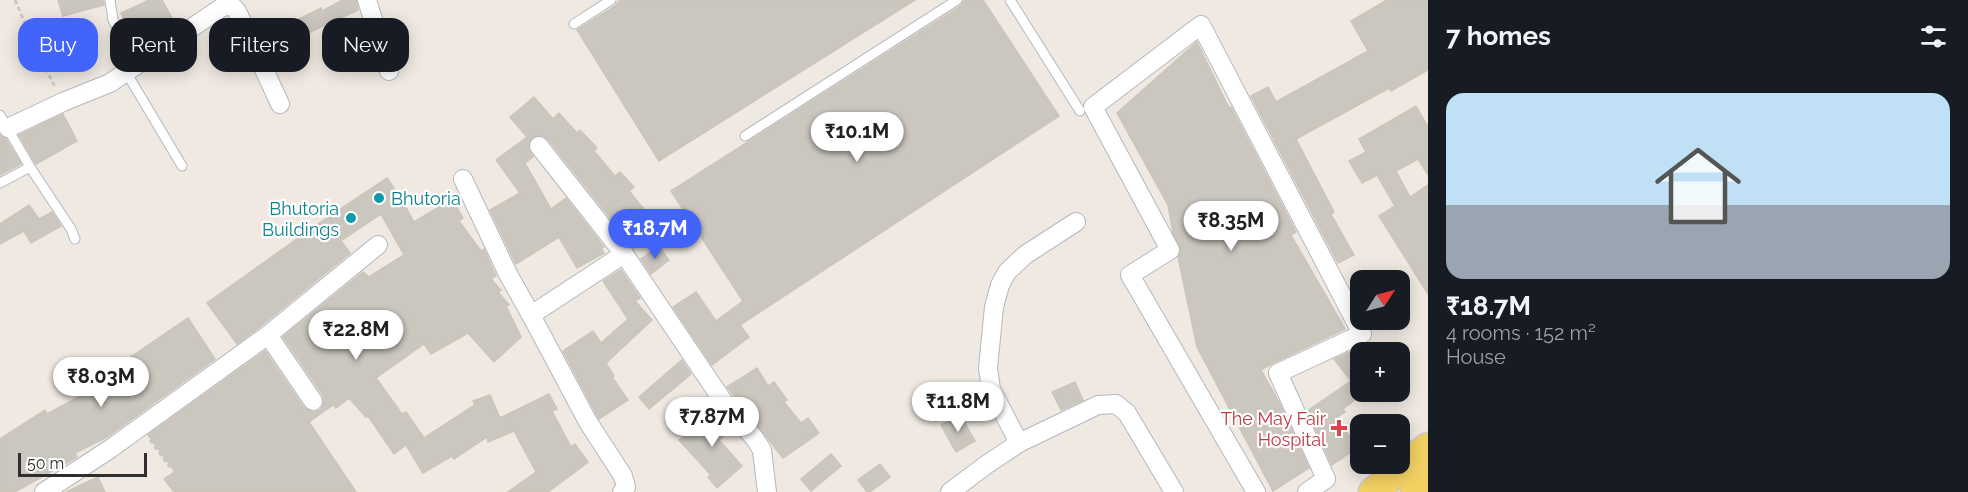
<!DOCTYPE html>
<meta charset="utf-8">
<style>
:root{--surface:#171b24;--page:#20242c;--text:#f1f3f6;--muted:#9ea1a6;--line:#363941;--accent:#4264fb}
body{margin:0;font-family:Raleway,sans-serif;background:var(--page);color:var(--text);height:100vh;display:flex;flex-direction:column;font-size:22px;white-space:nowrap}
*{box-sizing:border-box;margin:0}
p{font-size:20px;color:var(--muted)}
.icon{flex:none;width:33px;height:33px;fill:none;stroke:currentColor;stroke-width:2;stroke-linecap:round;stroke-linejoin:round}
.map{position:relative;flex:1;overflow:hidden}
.side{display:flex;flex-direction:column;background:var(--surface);width:540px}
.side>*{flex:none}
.guide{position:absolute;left:18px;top:18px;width:570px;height:54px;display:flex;gap:12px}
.needle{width:39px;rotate:54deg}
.buttons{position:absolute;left:1350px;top:270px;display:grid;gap:12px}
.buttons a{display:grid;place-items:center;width:60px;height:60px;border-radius:12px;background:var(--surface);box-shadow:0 3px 15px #0003;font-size:30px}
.scale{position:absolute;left:18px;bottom:15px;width:129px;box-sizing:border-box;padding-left:6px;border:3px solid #2e2e2e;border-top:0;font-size:16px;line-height:21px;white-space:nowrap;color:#2e2e2e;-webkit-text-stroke:4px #fff;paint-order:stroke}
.price{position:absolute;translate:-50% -51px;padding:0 14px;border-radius:21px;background:#fff;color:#222;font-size:20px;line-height:39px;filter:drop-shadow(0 2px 3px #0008)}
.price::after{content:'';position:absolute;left:50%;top:36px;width:18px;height:14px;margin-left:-9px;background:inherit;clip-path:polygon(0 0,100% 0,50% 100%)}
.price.selected{background:var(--accent);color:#fff}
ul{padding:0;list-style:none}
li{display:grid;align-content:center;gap:12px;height:318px;padding:0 18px}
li+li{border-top:2px solid var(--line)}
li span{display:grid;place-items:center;height:186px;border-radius:18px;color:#555}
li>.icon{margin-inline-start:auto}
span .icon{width:108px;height:108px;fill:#fffc;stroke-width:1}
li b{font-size:26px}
h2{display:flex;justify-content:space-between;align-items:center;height:72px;padding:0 18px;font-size:26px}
.tag{padding:0 21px;border-radius:18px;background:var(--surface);box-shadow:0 3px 15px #0003;font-size:21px;line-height:54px}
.tag.selected{background:var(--accent);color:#fff}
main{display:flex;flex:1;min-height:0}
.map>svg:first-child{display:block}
.building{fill:#cbc7bf;stroke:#cbc5ba;stroke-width:1.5}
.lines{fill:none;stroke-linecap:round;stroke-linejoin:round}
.service-casing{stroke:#b4b7c1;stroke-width:11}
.minor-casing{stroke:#b4b7c1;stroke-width:20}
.primary-casing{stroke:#c9c9c9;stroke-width:31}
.path{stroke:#c9c9c9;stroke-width:3;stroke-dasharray:4.5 3;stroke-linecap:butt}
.service{stroke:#fff;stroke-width:9}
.minor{stroke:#fff;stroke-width:18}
.primary{stroke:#f2d163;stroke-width:28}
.culture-dot{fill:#0f9aa8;stroke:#fff;stroke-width:2}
.health-dot{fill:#e0444e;stroke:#fff;stroke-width:2}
.labels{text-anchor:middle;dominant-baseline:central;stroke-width:4.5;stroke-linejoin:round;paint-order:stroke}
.culture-label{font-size:18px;fill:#0d838f;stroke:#fff;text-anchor:start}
.health-label{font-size:18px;fill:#be3a42;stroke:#fff;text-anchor:end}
</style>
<main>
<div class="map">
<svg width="1428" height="492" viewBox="0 0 1428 492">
<rect width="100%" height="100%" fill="#efe9e1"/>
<g class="building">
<path d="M58,0H103L104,5L63,16Z"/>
<path d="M149,0H162L176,25L136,47L121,13Z"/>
<path d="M343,0H356L358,10L306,34L299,19L321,8L322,11Z"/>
<path d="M620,0H915L659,161L577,30L615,6Z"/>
<path d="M964,0H983L1059,116L740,325L749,337L712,365L673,307L696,292L716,321L743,301L671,191L961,6Z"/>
<path d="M1387,0H1428V70L1391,91L1389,88L1296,139L1334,212L1331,214L1354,255L1338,263L1251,96L1268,87L1276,102L1368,51L1351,21Z"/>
<path d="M1197,42L1229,108L1231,107L1296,232L1291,235L1345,329L1273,363L1261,370L1280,404L1309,468L1273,491L1197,347L1178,257L1181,250L1173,233L1168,205L1117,113Z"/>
<path d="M534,97L553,119L559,113L577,133L580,130L597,148L594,151L615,176L620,172L634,187L629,191L647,213L622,233L548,139L538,135L532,138L528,147L533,157L525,163L551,209L566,198L604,247L601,248L604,253L577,268L559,237L516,264L490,210L520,193L496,160L527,137L510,117Z"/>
<path d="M1416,106L1428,127V175L1418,159L1396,171L1410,197L1428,185V294L1379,216L1395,206L1377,175L1362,183L1349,161L1366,152L1359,139Z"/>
<path d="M63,114L77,141L36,164L19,135Z"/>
<path d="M0,135L6,139L21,164L0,175Z"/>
<path d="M387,178L400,197L414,222L452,199L463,218L459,221L481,251L484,249L496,276L491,279L501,290L498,292L509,305L506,306L521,337L494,362L468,333L431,354L424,344L376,378L402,414L406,412L424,438L475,405L473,401L490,395L500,418L549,394L557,409L552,411L571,447L575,444L588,462L548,492H508L536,472L514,431L488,442L487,437L454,459L452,456L423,473L406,445L394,454L368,416L366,417L349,398L336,408L333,405L309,422L356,492H174L164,479L175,472L148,435L265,351L304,408L313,412L320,410L323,405V395L283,337L363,272L369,277L404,255L381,214L341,241L350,253L261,326L237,344L207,303L325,219Z"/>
<path d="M29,205L39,219L52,212L61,226L31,243L24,231L0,244V224Z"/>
<path d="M658,246L669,260L651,274L641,259Z"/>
<path d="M621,270L640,298L635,301L652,320L606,363L614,376L612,377L628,400L599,419L563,351L593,331L601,343L628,319L603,281Z"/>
<path d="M188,318L215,359L107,437L75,453L77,457L15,492H0V439L45,410L47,414L101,385L97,380Z"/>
<path d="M1360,348V396L1343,409L1345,412L1337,417L1357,448L1332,465L1307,411L1351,381L1334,359Z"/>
<path d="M682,360L691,374L649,409L639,397Z"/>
<path d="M757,368L768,386L774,382L787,400L784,402L801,423L808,418L819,433L783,458L727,387Z"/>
<path d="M1075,382L1083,400L1061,410L1052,392Z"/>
<path d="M714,408L732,429L719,440L742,466L717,488L708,477L711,475L679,440Z"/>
<path d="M960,415L975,441L956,452L941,425Z"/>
<path d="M831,454L841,466L811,491L801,479Z"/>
<path d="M880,464L890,477L870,492H867L858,480Z"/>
<path d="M98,477L105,492H66Z"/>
</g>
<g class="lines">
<g class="service-casing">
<g id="service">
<path d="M110,0L113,20L138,64"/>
<path d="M1010,0L1080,111"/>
<path d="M574,24L611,0"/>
<path d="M126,72L182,166"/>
<path d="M0,115L30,167L71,229L75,239"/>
<path d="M745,136L957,0"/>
<path d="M0,183L30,167"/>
</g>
</g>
<g class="minor-casing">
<g id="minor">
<path d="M367,0L389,71"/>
<path d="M8,128L63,102L110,83L221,8L230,4L237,11L280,104"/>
<path d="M539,146L624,254L725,404L755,439L762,450L767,492"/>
<path d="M463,179L508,274L531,315"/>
<path d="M268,335L378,245"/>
<path d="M1019,443L1098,405L1116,404L1127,413L1174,492"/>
<path d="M44,492L110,449L268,335L313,401"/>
<path d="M622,492L626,487L623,476L588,422L531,315L624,254"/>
<path d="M950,492L986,465L1019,443L991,389L988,368L994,307L1000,285L1007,272L1025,255L1076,222"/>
<path d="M1256,492L1130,275L1170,250L1093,107L1201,25L1362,334L1278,373L1326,479L1307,492"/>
</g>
</g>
<g class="primary-casing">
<g id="primary">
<path d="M1373,492L1428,447"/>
<path d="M1415,492L1428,481"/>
</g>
</g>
<g class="path">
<path d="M15,0L38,53L55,87"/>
<path d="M150,440L169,466L281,385"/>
</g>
<use href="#service" class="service"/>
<use href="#minor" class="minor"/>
<use href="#primary" class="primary"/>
</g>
<g class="culture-dot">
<circle cx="379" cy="198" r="6"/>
<circle cx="351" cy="218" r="6"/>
</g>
<path class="health-dot" d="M1336 419h6v6h6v6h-6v6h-6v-6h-6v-6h6z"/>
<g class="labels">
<g class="culture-label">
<text x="391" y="198">Bhutoria</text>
<text x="339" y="208" text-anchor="end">Bhutoria<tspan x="339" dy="21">Buildings</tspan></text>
</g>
<g class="health-label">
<text x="1326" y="418">The May Fair<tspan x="1326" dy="21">Hospital</tspan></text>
</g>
</g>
</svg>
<div class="buttons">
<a><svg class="needle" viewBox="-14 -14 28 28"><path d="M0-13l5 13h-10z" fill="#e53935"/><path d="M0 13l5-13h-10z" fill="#9ea1a6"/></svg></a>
<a>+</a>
<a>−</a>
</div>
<div class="scale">50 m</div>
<b class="price" style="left:857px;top:163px">₹10.1M</b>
<b class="price" style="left:1231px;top:252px">₹8.35M</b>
<b class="price selected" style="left:655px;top:260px">₹18.7M</b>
<b class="price" style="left:356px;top:361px">₹22.8M</b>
<b class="price" style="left:101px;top:408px">₹8.03M</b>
<b class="price" style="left:958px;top:433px">₹11.8M</b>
<b class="price" style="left:712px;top:448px">₹7.87M</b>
<div class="guide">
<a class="tag selected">Buy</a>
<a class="tag">Rent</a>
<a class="tag">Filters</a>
<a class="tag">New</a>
</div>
</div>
<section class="side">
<h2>7 homes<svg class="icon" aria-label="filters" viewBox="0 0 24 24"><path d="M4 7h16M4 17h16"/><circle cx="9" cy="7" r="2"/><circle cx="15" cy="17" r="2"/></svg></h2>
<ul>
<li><span style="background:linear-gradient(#bfe0f5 60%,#9aa5b1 0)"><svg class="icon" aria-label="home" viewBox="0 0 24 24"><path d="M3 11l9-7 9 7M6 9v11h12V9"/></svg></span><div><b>₹18.7M</b><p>4 rooms · 152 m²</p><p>House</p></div></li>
</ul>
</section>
</main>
